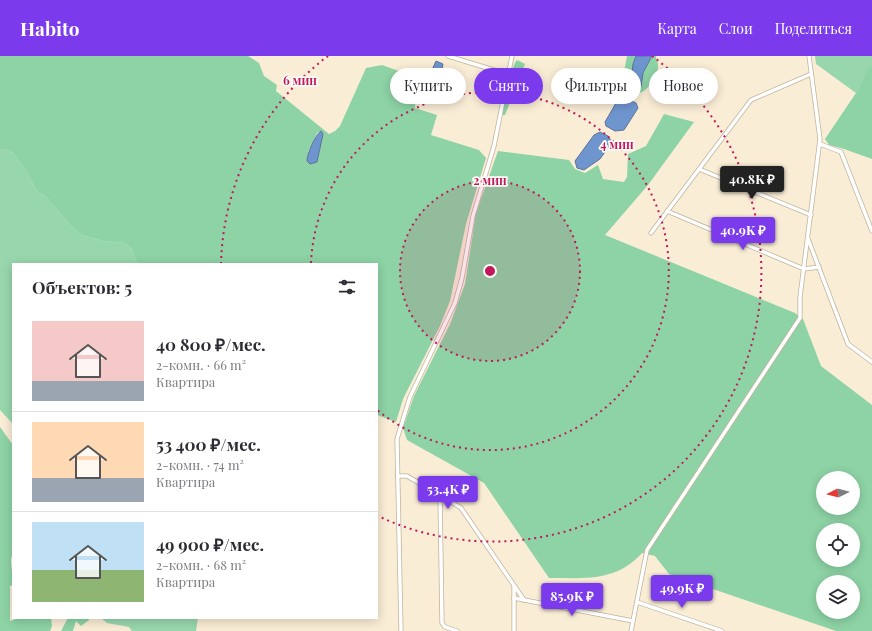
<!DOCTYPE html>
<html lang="ru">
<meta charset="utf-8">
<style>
:root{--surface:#fff;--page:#f7f7f7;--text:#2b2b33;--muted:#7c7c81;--line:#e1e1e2;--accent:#7c3aed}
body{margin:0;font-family:"Playfair Display",serif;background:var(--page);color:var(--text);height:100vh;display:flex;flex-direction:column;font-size:15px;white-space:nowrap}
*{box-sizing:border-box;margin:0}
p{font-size:13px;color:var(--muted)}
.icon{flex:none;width:22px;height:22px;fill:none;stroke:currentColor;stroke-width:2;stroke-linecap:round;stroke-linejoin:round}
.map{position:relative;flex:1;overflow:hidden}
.sheet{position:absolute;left:12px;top:207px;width:366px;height:356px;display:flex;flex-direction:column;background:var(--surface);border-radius:0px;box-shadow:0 2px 10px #0003}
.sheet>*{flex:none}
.top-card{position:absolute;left:390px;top:12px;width:380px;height:36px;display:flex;gap:8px}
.needle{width:26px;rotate:264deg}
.controls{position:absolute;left:816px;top:415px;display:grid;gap:8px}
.controls a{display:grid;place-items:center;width:44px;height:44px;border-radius:50%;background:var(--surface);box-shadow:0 2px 10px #0003;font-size:20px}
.price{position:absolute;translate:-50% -34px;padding:0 9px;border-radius:4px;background:var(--accent);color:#fff;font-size:13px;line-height:26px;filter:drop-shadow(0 1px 2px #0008)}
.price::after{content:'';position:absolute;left:50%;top:24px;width:12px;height:9px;margin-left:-6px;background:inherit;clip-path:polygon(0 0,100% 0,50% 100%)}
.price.current{background:#222;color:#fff}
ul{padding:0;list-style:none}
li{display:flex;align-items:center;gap:12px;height:100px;padding:0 20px}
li+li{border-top:1px solid var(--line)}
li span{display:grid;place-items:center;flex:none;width:112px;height:80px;border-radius:0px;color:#555}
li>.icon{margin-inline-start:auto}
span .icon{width:48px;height:48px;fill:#fffc;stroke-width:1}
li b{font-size:17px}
h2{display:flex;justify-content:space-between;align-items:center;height:48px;padding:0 20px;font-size:17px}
.pill{padding:0 14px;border-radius:18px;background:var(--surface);box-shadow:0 2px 10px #0003;font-size:14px;line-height:36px}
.pill.current{background:var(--accent);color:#fff}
header{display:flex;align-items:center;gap:24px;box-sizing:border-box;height:56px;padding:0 20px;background:var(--accent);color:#fff}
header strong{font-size:19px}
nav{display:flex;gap:22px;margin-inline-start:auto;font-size:14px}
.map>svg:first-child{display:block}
.green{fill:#98d7ad}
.forest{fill:#8dd3a5;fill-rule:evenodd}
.water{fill:#6f95cf;stroke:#5b749a}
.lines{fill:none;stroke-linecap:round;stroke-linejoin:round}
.minor-casing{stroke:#bfb39d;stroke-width:5}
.minor{stroke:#fff;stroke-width:3.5}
.ring{fill:none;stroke:#c2185b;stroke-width:2;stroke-dasharray:2 4}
.centre{fill:#c2185b;stroke:#fefcf7;stroke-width:2}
.ring-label{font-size:12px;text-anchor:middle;font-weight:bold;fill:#c2185b;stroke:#fefcf7;stroke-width:3.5;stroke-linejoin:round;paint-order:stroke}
</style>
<header>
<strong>Habito</strong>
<nav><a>Карта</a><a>Слои</a><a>Поделиться</a></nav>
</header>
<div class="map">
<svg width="872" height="575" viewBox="0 0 872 575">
<rect width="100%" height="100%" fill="#faedd6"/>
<g class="green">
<path d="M815,0H872V11L869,12L856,37L816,8Z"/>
<path d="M423,34L442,40L439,48L421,43Z"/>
<path d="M5,93L13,97L26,115L37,135L46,141L72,171L81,179L104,185L125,187L132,193L137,208H13V368L0,354V95Z"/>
<path d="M101,562H198L196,575H132L129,571L107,567Z"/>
</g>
<g class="forest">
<path d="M0,0H248L259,7L264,20L277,29L276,35L329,78L335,75L340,70L366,12L382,9L418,22L415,52L437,59L431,79L479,94L486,102L466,168L450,245L440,270L403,343L396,366L377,359V208H137L132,193L125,187L104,185L81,179L72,171L46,141L37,135L26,115L13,97L5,93L0,95ZM321,75L319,98L308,96L317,77Z"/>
<path d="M627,0H636C632,11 633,24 627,34L621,31Z"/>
<path d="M652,0H656C656,3 658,6 658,9C659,20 646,39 634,38L633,34L641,31L643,17Z"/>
<path d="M517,4L525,8L505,59H503L502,55C504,46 512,8 517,4Z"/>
<path d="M869,11H872V103L844,93L829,89L825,83L856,37Z"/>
<path d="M664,58L694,66L648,129L605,179L795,257L803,263L821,310L872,349V575H836L669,518L655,500L642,497C616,526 585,522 549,522L484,427L407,384L403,372L414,340L450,268L465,228L476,157L498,95L569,104L575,113L585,117L598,109L603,123L624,126L627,121L628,98L646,90ZM823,422H853V452H823ZM823,474H853V504H823ZM823,526H853V556H823Z"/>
<path d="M0,371L13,389V500L11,502C11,512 13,519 13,529L10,530V565L18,562H51L52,570L50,575H0Z"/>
<path d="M68,562H89V564L81,570L76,565L73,575H61Z"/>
</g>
<g class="water">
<path d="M636,0H652L643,17L641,31L639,32L632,30L631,27L633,8Z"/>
<path d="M436,5L443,8L441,19L437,21L433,20L431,16Z"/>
<path d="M620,40L636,47L638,52L624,74L615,75L606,70L605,66Z"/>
<path d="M321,75L323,78L317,106L310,108L307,105C307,98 315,79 321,75Z"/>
<path d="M600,76L608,80L612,86L600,103L584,114L577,112L575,105L594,79Z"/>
</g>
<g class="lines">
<g class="minor-casing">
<g id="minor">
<path d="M448,0L507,18"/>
<path d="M820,88L841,96L872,175"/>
<path d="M699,113L811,159"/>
<path d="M667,155L804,213L819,211"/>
<path d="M651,177L751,44L811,18"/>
<path d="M808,183L848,288L872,306"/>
<path d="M398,420H407L440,439"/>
<path d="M514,530V575"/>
<path d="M514,542L633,565"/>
<path d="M637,546L722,575"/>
<path d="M401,575L397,383L410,341L455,247L462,222L473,160L494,90L512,0"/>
<path d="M457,575L445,571L442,567L440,439L461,452L524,544"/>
<path d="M631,575L647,494L800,262V241L820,83L809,0"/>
</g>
</g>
<use href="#minor" class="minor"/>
</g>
<circle cx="490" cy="215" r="90" fill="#c2185b" fill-opacity=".12"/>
<g class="ring">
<circle cx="490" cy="215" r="90"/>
<path d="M311 207A179 179 0 1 1 377 354"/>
<path d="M221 208A269 269 0 0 1 328 0M652 0A269 269 0 0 1 378 460"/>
</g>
<circle cx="490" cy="215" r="6" class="centre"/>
<g class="ring-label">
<text x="300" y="29">6 мин</text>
<text x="617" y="93">4 мин</text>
<text x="490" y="129">2 мин</text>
</g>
</svg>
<div class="controls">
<a><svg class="needle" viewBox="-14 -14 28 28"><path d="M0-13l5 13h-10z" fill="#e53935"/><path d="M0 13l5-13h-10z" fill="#7c7c81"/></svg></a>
<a><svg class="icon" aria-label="locate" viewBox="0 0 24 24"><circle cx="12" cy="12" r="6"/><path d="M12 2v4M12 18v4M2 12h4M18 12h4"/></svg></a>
<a><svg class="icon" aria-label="layers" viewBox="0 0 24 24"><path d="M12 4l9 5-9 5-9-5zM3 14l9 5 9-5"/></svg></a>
</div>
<b class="price current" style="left:752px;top:144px">40.8K ₽</b>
<b class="price" style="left:743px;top:195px">40.9K ₽</b>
<b class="price" style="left:448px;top:454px">53.4K ₽</b>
<b class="price" style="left:682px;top:553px">49.9K ₽</b>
<b class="price" style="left:572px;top:561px">85.9K ₽</b>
<div class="top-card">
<a class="pill">Купить</a>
<a class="pill current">Снять</a>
<a class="pill">Фильтры</a>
<a class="pill">Новое</a>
</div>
<section class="sheet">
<h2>Объектов: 5<svg class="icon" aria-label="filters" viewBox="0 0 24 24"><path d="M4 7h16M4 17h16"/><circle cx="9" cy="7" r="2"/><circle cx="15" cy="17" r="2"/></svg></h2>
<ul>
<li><span style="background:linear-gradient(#f6c9c9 75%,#9aa5b1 0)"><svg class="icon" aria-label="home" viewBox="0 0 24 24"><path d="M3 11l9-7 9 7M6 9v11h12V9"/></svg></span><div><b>40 800 ₽/мес.</b><p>2-комн. · 66 m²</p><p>Квартира</p></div></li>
<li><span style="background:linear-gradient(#ffd9b3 70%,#9aa5b1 0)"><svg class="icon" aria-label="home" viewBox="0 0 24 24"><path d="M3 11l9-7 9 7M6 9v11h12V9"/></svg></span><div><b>53 400 ₽/мес.</b><p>2-комн. · 74 m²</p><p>Квартира</p></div></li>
<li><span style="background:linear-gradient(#bfe0f5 60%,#8fb573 0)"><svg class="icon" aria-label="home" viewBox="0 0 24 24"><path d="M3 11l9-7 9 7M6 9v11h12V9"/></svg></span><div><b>49 900 ₽/мес.</b><p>2-комн. · 68 m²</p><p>Квартира</p></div></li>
</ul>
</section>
</div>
